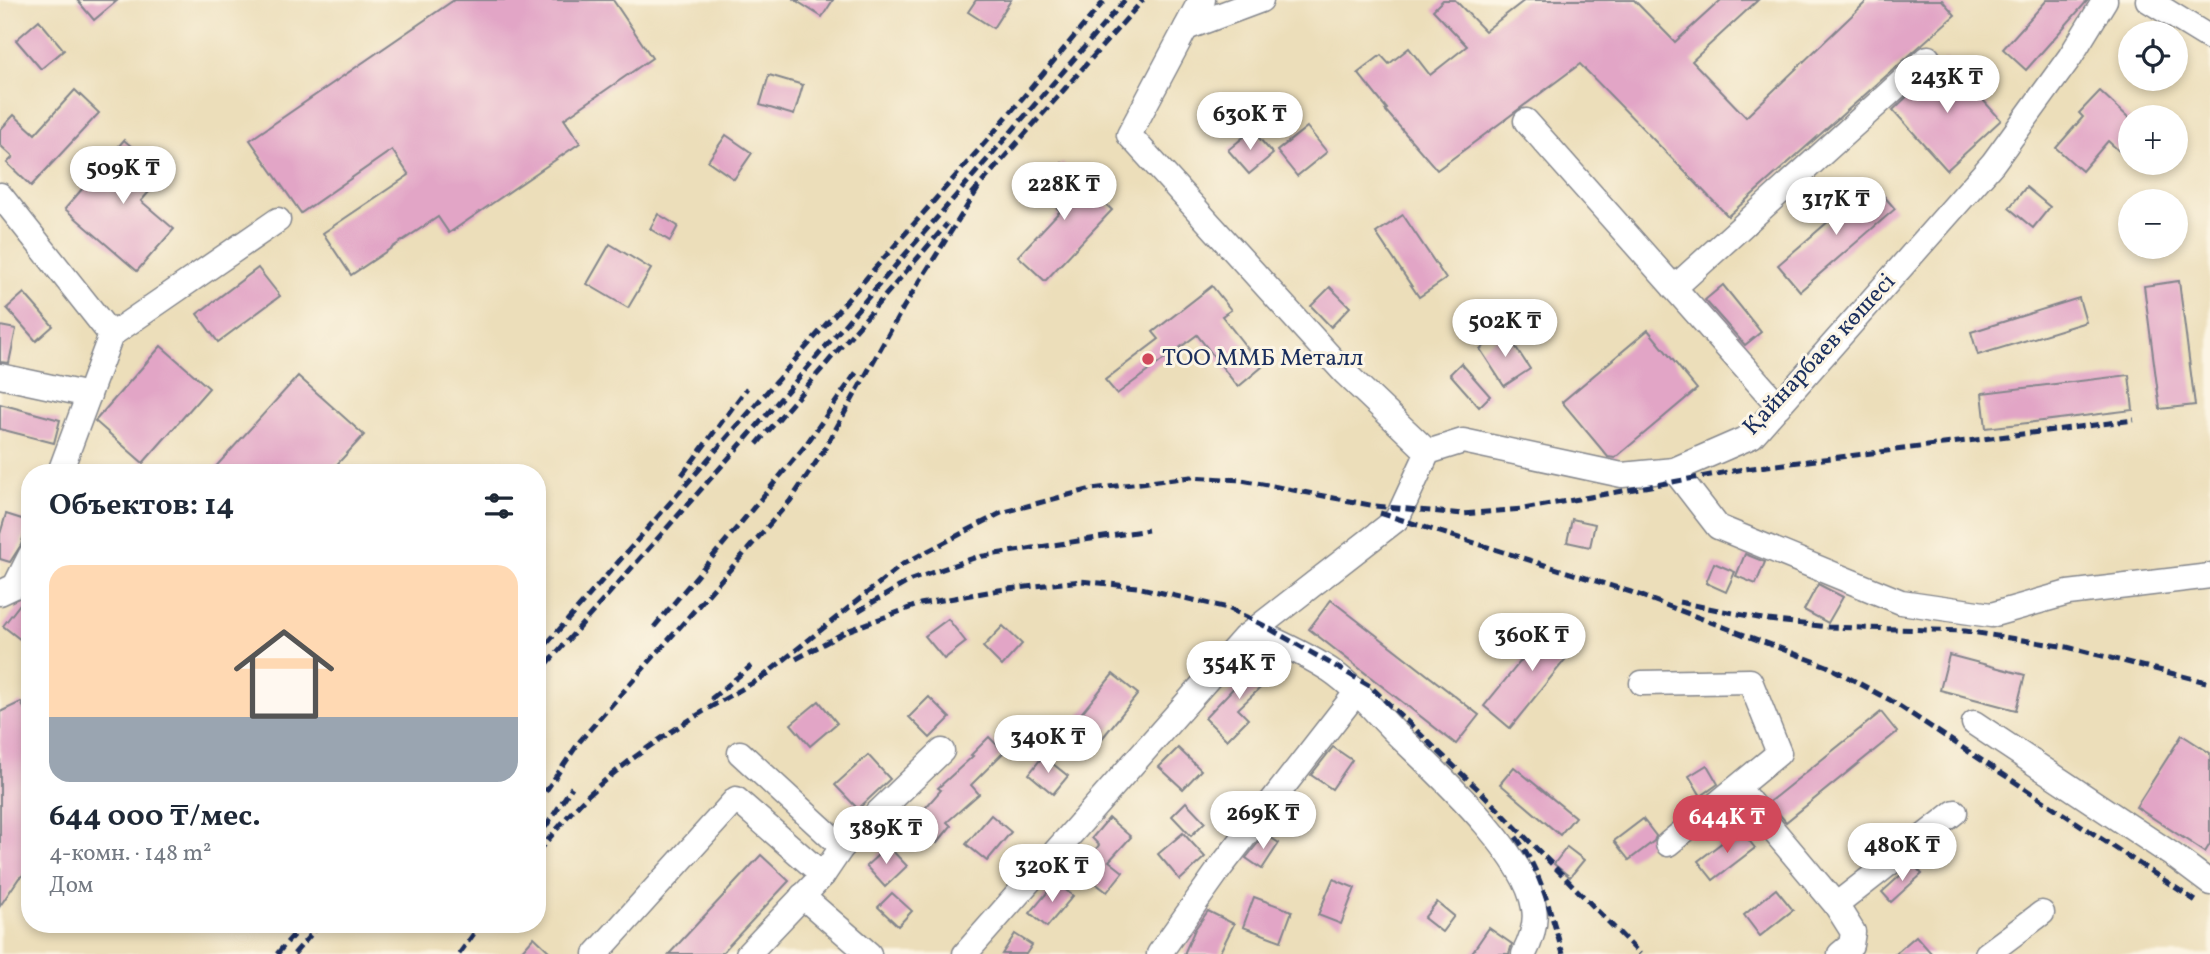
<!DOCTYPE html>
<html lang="ru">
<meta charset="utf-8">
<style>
:root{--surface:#fff;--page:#f2f2f3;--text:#1f2937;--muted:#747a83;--accent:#d1495b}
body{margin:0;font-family:Vollkorn,serif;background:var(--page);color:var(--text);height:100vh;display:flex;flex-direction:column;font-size:26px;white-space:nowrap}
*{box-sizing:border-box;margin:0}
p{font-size:23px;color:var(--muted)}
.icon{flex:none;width:38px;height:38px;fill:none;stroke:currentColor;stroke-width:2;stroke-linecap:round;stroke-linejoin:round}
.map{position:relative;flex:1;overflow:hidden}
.details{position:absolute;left:21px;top:464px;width:525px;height:469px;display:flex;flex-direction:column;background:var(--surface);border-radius:28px;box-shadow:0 4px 10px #0003}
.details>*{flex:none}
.fabs{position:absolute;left:2118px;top:21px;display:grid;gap:14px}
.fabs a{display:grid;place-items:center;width:70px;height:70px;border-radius:50%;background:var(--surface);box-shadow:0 4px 10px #0003;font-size:35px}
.price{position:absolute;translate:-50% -60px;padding:0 16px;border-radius:24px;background:#fff;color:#222;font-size:23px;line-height:46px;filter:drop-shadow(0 2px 4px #0008)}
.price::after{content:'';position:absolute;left:50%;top:42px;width:21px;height:16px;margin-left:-10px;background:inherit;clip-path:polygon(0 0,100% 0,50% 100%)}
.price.active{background:var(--accent);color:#fff}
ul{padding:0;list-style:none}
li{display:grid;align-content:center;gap:14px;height:371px;padding:0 28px}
li span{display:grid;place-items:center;height:217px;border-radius:21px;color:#555}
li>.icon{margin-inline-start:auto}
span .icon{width:126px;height:126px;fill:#fffc;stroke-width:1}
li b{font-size:30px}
h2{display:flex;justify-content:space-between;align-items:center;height:84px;padding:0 28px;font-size:30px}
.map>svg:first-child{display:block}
.building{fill:#e2a5c6}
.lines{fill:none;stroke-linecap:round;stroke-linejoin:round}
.minor-casing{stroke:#84868c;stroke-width:27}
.minor{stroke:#fff;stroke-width:24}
.rail{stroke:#1b2f5e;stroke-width:5;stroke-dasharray:10 5;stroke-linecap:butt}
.poi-dot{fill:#d1495b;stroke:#fcf5e5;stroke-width:2.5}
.labels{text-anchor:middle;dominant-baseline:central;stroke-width:6;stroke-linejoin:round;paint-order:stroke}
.street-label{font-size:24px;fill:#1b2f5e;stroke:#fcf5e5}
.poi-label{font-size:24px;fill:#1b2f5e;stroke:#fcf5e5;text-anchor:start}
</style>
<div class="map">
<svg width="2210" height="954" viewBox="0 0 2210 954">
<rect width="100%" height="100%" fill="#fcf5e5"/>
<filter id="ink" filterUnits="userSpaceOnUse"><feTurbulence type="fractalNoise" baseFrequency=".0143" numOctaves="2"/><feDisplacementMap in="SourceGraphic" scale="14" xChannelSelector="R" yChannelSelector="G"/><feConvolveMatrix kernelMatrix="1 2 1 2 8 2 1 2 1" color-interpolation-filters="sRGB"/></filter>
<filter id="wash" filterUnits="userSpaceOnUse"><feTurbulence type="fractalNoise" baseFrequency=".00686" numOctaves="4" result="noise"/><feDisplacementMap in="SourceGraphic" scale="28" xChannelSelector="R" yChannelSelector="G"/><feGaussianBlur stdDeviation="1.57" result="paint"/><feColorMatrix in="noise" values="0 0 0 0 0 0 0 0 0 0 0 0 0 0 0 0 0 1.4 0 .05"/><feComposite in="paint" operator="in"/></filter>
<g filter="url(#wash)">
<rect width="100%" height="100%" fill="#ecdeba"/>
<g id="blocks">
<g class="building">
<path d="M77,0H118L94,20Z"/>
<path d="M454,0H613L652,58L564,119L580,143L449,233L438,217L351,275L323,233L409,175L392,150L301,213L250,140Z"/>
<path d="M795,0H833L822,17Z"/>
<path d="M976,0H1011L993,28L968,12Z"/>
<path d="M1443,0H1455L1485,31L1525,0H1634L1675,42L1721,0H1758L1692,61L1746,117L1868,0H1942L1955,15L1728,216L1580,64L1437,170L1385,110L1387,109L1358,73L1381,55L1389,64L1409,48L1430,75L1467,46L1433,10Z"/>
<path d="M2047,0H2088L2026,70L2003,49Z"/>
<path d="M39,20L64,50L41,69L16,40Z"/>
<path d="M1946,59L2001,120L1947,170L1893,110Z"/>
<path d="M769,75L803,85L794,115L760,105Z"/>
<path d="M75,90L99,113L31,186L7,163L13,157L0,145V130L14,115L35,134Z"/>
<path d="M2100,91L2130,119V161L2108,141L2082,171L2056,148L2083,117L2079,113Z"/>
<path d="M1307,127L1327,152L1297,176L1277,151Z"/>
<path d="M1252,130L1273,154L1249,174L1228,150Z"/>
<path d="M726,135L752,153L734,179L708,161Z"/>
<path d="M124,140L164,175L141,201L174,229L137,271L65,209Z"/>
<path d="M1062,163L1112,210L1045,281L1018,256L1060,211L1037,189Z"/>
<path d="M1873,183L1895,209L1800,291L1778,265Z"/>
<path d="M2026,187L2050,207L2033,228L2009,208Z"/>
<path d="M658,214L678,226L670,241L650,229Z"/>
<path d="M1403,215L1446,279L1419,297L1376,233Z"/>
<path d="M610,244L651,269L628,308L587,284Z"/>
<path d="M258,268L280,296L218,342L197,314Z"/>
<path d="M2179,281L2195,405L2160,409L2144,286Z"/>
<path d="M1723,285L1761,332L1745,345L1705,300Z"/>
<path d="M1212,286L1231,310L1222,316L1262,367L1238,387L1197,335L1117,394L1105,380L1159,339L1153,332Z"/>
<path d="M1330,287L1350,307L1331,327L1311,306Z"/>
<path d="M24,293L53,326L36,341L7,308Z"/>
<path d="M2079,298L2086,322L1978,355L1971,332Z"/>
<path d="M0,326L16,329L9,363L0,362Z"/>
<path d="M1648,330L1697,389L1615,458L1608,457L1562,402Z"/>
<path d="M1506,332L1530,369L1504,386L1480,349Z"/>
<path d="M161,346L209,388L143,463L95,421Z"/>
<path d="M1461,363L1490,396L1479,407L1450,374Z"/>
<path d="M2129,375L2133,410L1986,428L1982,393Z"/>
<path d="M298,376L364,435L330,472H211Z"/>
<path d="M0,404L60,420L54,443L0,429Z"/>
<path d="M6,514L28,521L21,545L10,562L0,559V534Z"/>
<path d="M1572,519L1595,524L1590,547L1567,542Z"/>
<path d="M1745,554L1765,562L1756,584L1736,576Z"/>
<path d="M1714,563L1735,572L1726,592L1706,583Z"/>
<path d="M1818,584L1843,597L1828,623L1804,610Z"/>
<path d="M30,591V647L3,626Z"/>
<path d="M1331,600L1479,715L1456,744L1309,629Z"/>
<path d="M948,619L966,642L944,659L925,636Z"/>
<path d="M1555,619L1581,640L1510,728L1484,706Z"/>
<path d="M1003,626L1022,644L1002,666L983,647Z"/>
<path d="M1949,655L2025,675L2016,710L1940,690Z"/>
<path d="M1261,659L1275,674L1238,709L1248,719L1227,740L1205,718Z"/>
<path d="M1113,674L1138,694L1092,751L1067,731Z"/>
<path d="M929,697L950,718L930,738L909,717Z"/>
<path d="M819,701L837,723L810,746L791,724Z"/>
<path d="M21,702L30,720V870L19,878L0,906V712Z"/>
<path d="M1881,712L1897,732L1786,822L1769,802Z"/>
<path d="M2182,735L2210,753V844L2205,852L2136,807Z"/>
<path d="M989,737L1004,752L971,785L979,794L947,822L951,826L937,843L913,822L941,790L938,788L973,756L971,755Z"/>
<path d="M1333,747L1352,760L1332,789L1311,775Z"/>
<path d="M1178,748L1201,770L1183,789L1159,767Z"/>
<path d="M868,755L890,779L858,809L835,785Z"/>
<path d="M1043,756L1068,776L1053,794L1029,774Z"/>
<path d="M1707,765L1718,784L1701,796L1689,776Z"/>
<path d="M1514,767L1575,817L1560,835L1500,784Z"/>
<path d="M1186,802L1205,822L1191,836L1172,816Z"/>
<path d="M991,815L1011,832L987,861L966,844Z"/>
<path d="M1109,818L1131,837L1109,861L1123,872L1107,892L1079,871L1099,845L1092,838Z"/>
<path d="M1643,819L1656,836L1654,841L1629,860L1614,841Z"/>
<path d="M1740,829L1755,848L1713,880L1698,861Z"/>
<path d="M1183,833L1205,857L1180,880L1158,854Z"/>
<path d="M1265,834L1279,843L1262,869L1246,858Z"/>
<path d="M888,846L907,866L885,887L866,866Z"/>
<path d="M1567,847L1584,860L1570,877L1554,864Z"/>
<path d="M761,855L789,881L721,954H669Z"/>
<path d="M1913,864L1922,874L1891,902L1882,892Z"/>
<path d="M1333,879L1355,888L1341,924L1318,915Z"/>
<path d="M1056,882L1073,896L1047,927L1030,913Z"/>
<path d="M1776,889L1793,910L1760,936L1744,915Z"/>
<path d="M892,893L912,911L898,926L878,907Z"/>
<path d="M1254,897L1292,911L1281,941L1243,927Z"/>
<path d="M1437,902L1454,916L1442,932L1424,918Z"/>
<path d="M1208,911L1234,924L1219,954H1184L1195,929Z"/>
<path d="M1489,928L1512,944L1509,954H1471Z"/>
<path d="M1015,934L1032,945L1026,954H1002Z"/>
<path d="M1916,936L1932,954H1895Z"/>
<path d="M534,937L552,954H519Z"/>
</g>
</g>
</g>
<g filter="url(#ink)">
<use href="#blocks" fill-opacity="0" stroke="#84868c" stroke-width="2"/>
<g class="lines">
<g class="minor-casing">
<g id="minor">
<path d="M1203,0L1197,7L1129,135L1344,372L1428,452"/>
<path d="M2148,0L2210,38"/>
<path d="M1186,28L1261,0"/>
<path d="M1526,121L1779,406"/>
<path d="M0,195L111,335"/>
<path d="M1674,288L1928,58"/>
<path d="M111,335L278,220"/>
<path d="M0,376L89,395"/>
<path d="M1674,470L1718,527L1901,602L1991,615L2068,593L2210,576"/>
<path d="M60,472L111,335"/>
<path d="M0,593L15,586L30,556"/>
<path d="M1254,631C1279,642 1307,655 1330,670C1355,687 1375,712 1396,733C1436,772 1526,853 1534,908C1537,924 1531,940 1524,954"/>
<path d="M1642,683L1750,681L1779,753L1668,844"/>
<path d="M1974,723L2174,856L2210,883"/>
<path d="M740,753L842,847"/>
<path d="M1738,788L1836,905L1853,932L1851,945L1840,954"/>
<path d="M802,896L869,954"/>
<path d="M1836,905L1955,812"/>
<path d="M596,954L736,799L823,875"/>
<path d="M748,954L823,875L842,847L942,751"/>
<path d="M965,954L1244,638L1397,519L1428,452L1463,441L1622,475L1674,470L1752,436L1993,163L2070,57L2105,0"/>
<path d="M1159,954L1220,868L1356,693"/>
<path d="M1987,954L2042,913"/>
</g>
</g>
<use href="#minor" class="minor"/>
<g class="rail">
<path d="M972,194L1143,0"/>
<path d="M757,444L947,224"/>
<path d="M682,475L747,388"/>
<path d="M1380,513L1631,592L1827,666L1890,700L2196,901"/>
<path d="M1679,602L1768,620L1828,627L1965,631L2067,647L2210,683"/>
<path d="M858,611L911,580L977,557L1148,530"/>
<path d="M654,627L805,446L858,370"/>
<path d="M537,655L988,139L1105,0"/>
<path d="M796,659L847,631L920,604L999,590L1081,581L1137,587L1228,608L1263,625L1370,686L1482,793L1640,954"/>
<path d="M537,675L750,434L1125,0"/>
<path d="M760,679L903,564L1001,513L1091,489L1191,477L1242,480L1375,506L1463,514L1523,509L1744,469L2134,420"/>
<path d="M711,699L751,666"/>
<path d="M537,804L580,741L790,501L823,452L903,308L979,187"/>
<path d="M1516,837C1541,870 1551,915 1563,954"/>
<path d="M537,840L572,787"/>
<path d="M537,852C554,834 569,813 587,796C641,747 705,709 769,674"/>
<path d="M277,954L303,924"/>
<path d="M294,954L320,924"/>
<path d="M459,954L481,924"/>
</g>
</g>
</g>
<circle class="poi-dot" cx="1148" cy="359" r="7"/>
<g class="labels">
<g class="street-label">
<text transform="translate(1820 355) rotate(-47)">Қайнарбаев көшесі</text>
</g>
<g class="poi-label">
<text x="1162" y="359">ТОО ММБ Металл</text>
</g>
</g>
</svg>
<div class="fabs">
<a><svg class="icon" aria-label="locate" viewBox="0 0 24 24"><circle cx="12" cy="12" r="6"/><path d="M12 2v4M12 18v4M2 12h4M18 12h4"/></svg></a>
<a>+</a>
<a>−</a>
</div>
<b class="price" style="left:1947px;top:115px">243K ₸</b>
<b class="price" style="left:1250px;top:152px">630K ₸</b>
<b class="price" style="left:123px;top:206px">509K ₸</b>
<b class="price" style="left:1064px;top:222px">228K ₸</b>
<b class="price" style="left:1836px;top:237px">317K ₸</b>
<b class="price" style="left:1505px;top:359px">502K ₸</b>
<b class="price" style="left:1532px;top:673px">360K ₸</b>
<b class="price" style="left:1239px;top:701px">354K ₸</b>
<b class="price" style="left:1048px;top:775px">340K ₸</b>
<b class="price" style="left:1263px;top:851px">269K ₸</b>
<b class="price active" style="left:1727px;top:855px">644K ₸</b>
<b class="price" style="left:886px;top:866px">389K ₸</b>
<b class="price" style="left:1902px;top:883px">480K ₸</b>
<b class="price" style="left:1052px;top:904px">320K ₸</b>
<section class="details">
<h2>Объектов: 14<svg class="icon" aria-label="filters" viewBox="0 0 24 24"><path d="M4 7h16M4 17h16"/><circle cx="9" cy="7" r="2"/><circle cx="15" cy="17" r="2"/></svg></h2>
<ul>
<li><span style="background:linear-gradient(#ffd9b3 70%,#9aa5b1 0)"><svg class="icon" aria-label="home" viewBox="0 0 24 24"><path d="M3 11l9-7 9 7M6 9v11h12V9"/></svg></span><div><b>644 000 ₸/мес.</b><p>4-комн. · 148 m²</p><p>Дом</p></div></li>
</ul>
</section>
</div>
